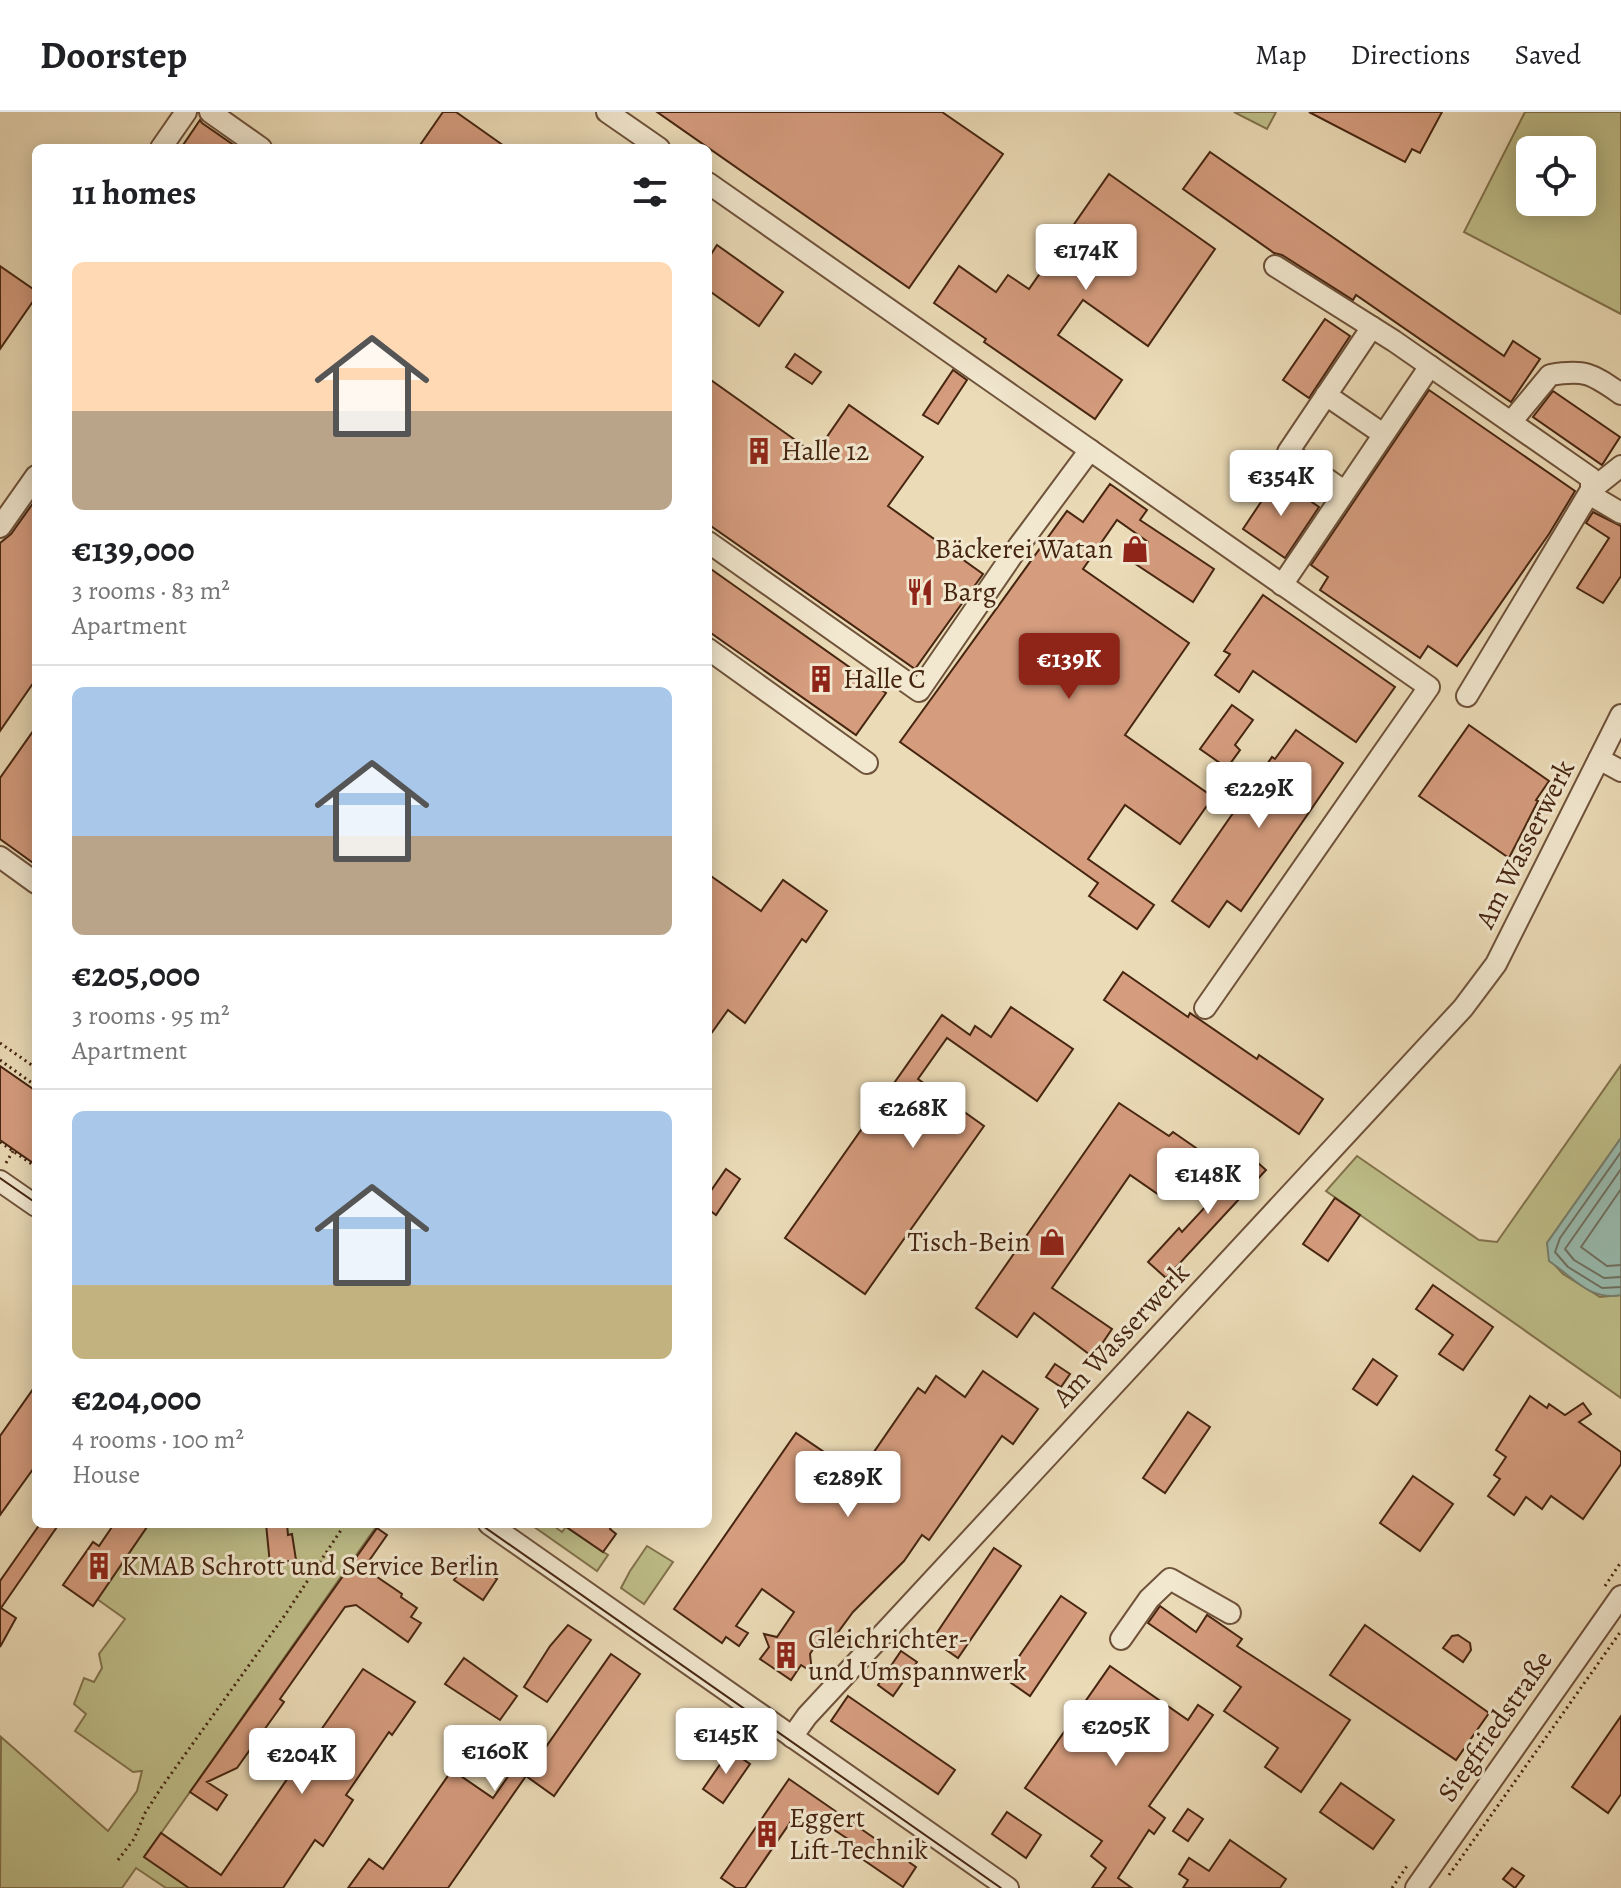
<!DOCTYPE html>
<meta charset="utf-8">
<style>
:root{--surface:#fff;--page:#f6f6f6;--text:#202124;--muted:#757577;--line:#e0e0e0;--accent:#8f2418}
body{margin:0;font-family:Alegreya,serif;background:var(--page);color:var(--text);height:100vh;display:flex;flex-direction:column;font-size:30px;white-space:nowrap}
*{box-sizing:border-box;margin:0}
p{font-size:26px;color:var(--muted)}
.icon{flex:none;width:44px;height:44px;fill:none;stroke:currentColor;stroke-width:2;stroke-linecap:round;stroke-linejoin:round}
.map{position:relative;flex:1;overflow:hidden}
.side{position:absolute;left:32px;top:32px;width:680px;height:1384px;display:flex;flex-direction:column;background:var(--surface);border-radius:12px;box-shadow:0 4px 20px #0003}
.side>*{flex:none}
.fabs{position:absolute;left:1516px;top:24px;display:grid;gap:16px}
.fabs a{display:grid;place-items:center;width:80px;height:80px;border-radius:12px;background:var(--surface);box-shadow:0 4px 20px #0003;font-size:40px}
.price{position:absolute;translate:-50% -68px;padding:0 18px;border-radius:8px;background:#fff;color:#222;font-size:26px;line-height:52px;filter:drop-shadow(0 2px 4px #0008)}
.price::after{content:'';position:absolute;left:50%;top:48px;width:24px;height:18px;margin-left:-12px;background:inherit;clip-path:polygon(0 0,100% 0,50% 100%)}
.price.selected{background:var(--accent);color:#fff}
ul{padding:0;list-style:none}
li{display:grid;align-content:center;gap:16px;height:424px;padding:0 40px}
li+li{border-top:2px solid var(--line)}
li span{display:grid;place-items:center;height:248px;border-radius:12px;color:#555}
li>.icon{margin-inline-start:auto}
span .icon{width:144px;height:144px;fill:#fffc;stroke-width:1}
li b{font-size:34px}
h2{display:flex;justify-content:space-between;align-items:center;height:96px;padding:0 40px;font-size:34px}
header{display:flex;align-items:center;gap:48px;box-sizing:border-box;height:112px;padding:0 40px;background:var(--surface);border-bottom:2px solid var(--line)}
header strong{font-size:38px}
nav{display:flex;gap:44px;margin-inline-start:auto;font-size:28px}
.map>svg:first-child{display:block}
.green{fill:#bebe89;stroke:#82724c;stroke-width:2;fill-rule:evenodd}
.water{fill:#98bbaf;stroke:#777f6f;stroke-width:2}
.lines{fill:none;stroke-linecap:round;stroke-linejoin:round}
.shore{stroke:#6f7060;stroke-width:2}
.building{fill:#d59c7e;stroke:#462510;stroke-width:2}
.minor-casing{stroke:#6f523a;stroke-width:24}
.path{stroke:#462510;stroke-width:3;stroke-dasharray:2 4;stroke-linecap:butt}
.minor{stroke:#f2e8d0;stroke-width:20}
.tram{stroke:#462510;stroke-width:2}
.labels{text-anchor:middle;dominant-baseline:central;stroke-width:6;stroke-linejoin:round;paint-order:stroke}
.poi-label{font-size:28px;fill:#462510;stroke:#f2e8d0;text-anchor:start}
.street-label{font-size:28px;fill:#462510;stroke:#f2e8d0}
</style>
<header>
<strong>Doorstep</strong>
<nav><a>Map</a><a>Directions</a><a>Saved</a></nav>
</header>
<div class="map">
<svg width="1621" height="1776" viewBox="0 0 1621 1776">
<rect width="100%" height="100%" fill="#ebdbb7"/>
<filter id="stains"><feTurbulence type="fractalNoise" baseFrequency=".0025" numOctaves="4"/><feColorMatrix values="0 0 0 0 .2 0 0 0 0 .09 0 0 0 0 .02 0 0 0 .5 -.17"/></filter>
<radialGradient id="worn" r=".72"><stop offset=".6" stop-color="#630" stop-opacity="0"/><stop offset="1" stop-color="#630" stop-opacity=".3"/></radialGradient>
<g class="green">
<path d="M1234,0H1276L1267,17Z"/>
<path d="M1525,0H1621V202L1464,120ZM1530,38H1582V90H1530Z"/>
<path d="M1621,953V1026L1547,1131L1552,1150L1563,1162L1600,1185L1621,1183V1286L1326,1079L1357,1044L1479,1128L1497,1130Z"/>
<path d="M149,1412H378L145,1744L189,1776H166L136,1756L122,1776H0L1,1625L108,1719L137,1679L142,1659L133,1660L75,1619L86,1602L74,1592L84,1566L94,1570L102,1556L99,1542L125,1507L97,1487Z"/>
<path d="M530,1412H551L562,1420L566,1415L608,1443L597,1459Z"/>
<path d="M647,1434L673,1450L644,1492L621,1476L630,1459Z"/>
</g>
<path class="water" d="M1621,1026V1183C1589,1189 1573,1165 1549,1149L1547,1131Z"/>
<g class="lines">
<g class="shore">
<path d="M1621,1040L1560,1126L1555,1140L1568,1155L1602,1176L1621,1175"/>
<path d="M1621,1057L1565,1137L1574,1148L1604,1166L1621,1165"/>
<path d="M1621,1077L1581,1135L1607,1154L1621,1153"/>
</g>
</g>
<g class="building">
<path d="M443,0H456L507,36H418Z"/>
<path d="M657,0H942L1003,42L909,176Z"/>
<path d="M1309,0H1442L1420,41L1412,37L1405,50Z"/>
<path d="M200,8L202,11L238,36H181Z"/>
<path d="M1210,40L1504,244L1513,229L1540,247L1511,290L1356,183L1353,188L1282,143L1274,141L1183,77Z"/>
<path d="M1109,62L1215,137L1148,234L1083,188L1058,223L1122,268L1095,307L984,230L986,227L934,191L959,154L996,180L1008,163L1029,177Z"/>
<path d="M717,133L783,180L759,214L708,178V147Z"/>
<path d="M0,154L36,179V185L0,237Z"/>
<path d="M1325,207L1350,224L1309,286L1283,268Z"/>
<path d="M795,242L821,260L812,272L786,255Z"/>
<path d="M953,258L967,268L938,312L923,303Z"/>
<path d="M708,266L815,342L849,293L923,345L888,394L983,462L915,557L708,412Z"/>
<path d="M1429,278L1575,379L1549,422L1457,554L1428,534L1420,546L1320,478L1328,465L1311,453Z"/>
<path d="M1553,279L1620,325L1602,353L1533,305Z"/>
<path d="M1277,366L1319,395L1285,446L1243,417Z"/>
<path d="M1110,372L1147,398L1140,408L1214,457L1193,490L1134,451L1148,430L1117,408L1083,457L1189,531L1125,623L1213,685L1180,732L1125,693L1088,747L1154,793L1137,817L1089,784L1098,771L900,630L1067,399L1083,410Z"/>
<path d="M36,387V567L0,619V431L11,422Z"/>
<path d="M1593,400L1621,414V464L1603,491L1577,476L1609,426L1586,411Z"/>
<path d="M708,455L886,581L856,623L708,519Z"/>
<path d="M1263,483L1395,575L1356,630L1253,559L1239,580L1215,563L1230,542L1224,539Z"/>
<path d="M1232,593L1253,608L1235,633L1240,638L1227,656L1200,637Z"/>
<path d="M1469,613L1549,669L1536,688L1538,689L1509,746L1419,684Z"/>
<path d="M36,615V753L0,727V666Z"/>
<path d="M1296,618L1343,651L1241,799L1227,789L1209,815L1172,789L1272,645L1275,647Z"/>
<path d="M708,762L761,799L783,768L827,799L806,830L802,827L745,911L728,898L708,926Z"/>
<path d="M1123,860L1188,905L1190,901L1257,947L1259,943L1323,987L1299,1022L1104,888Z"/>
<path d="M1011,895L1073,937L1037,989L947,926L918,967L984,1014L865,1182L785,1126L942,903L970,923L975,914L991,925Z"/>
<path d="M0,954L36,979V1053L0,1028Z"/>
<path d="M1119,991L1169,1024L1173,1020L1196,1036L1162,1085L1130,1063L1052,1176L1112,1217L1093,1245L1034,1201L1017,1225L976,1196Z"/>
<path d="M1248,1042L1266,1058L1166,1166L1148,1150L1179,1116L1182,1120L1221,1078L1217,1075Z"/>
<path d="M726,1057L740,1067L716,1103L708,1097V1083Z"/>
<path d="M1335,1086L1360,1103L1328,1149L1303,1132Z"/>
<path d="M1433,1173L1493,1215L1463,1258L1439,1242L1453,1223L1416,1197Z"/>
<path d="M1373,1247L1397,1264L1377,1293L1353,1277Z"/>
<path d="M1055,1252L1070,1262L1061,1275L1046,1265Z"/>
<path d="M983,1259L1038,1297L1013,1332L1002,1324L929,1428L922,1423L904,1449L853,1500L833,1527L824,1520L810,1542L812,1560L801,1553L791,1568L760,1547L769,1535L764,1522L777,1525L794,1500L762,1477L736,1514L748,1521L739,1534L726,1525L722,1531L674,1497L796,1321L858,1363L918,1276L925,1281L936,1264L965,1285Z"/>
<path d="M36,1273V1353L0,1403V1324Z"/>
<path d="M1530,1284L1547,1296L1549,1292L1565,1303L1583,1291L1591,1302L1579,1310L1621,1340V1352L1583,1407L1551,1384L1542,1397L1526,1385L1514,1403L1488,1384L1500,1367L1494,1363L1506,1345L1496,1338Z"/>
<path d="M1188,1300L1210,1315L1165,1381L1143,1366Z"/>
<path d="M1413,1364L1453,1392L1420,1439L1380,1411Z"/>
<path d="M40,1412H59L1,1496L16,1506L0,1535V1469Z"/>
<path d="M114,1412H149L93,1494L63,1473L93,1430L99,1434Z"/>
<path d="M266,1412H287L288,1423L292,1422L296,1448L270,1452Z"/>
<path d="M562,1412H613L610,1417L616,1422L603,1440Z"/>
<path d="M377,1416L387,1423L364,1456L402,1482L401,1485L417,1496L411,1505L421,1511L408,1530L356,1493L345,1495L280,1587L284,1590L237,1656L207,1670L227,1683L217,1698L190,1680Z"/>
<path d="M994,1436L1021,1454L958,1546L932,1528Z"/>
<path d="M468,1447L497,1467L483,1488L454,1468Z"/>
<path d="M1061,1484L1086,1501L1030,1584L1004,1566Z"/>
<path d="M1160,1494L1196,1520L1207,1503L1242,1527L1237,1534L1350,1608L1301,1680L1265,1655L1278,1636L1224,1599L1241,1575L1148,1511Z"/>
<path d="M568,1513L591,1528L547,1590L524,1575L550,1534Z"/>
<path d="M1365,1513L1489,1601L1456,1648L1330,1563Z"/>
<path d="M1458,1523L1470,1531L1471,1538L1463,1550L1443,1536L1452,1524Z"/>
<path d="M901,1539L917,1550L893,1584L878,1573Z"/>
<path d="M611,1542L640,1562L554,1684L526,1664L448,1776H348L369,1747L383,1757L452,1658L493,1686L516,1653L512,1650L519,1641L504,1631L512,1618L543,1639Z"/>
<path d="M464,1546L517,1584L500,1608L445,1572Z"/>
<path d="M1110,1554L1188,1608L1198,1593L1213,1603L1149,1694L1165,1706L1154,1722L1149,1718L1118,1766L1132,1776H1092L1106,1756L1091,1744L1102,1729L1025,1676Z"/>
<path d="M363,1557L415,1590L392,1623L389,1620L346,1683L353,1688L323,1734L315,1728L283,1776H189L144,1745L161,1721L221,1763Z"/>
<path d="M848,1584L955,1658L938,1682L831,1609Z"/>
<path d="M1621,1604V1682L1608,1701L1572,1675Z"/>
<path d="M730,1638L750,1652L723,1691L703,1677Z"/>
<path d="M789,1667L916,1755L903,1775L852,1740L857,1733L810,1702L803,1712L794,1705L745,1776H736L721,1766Z"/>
<path d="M1341,1671L1394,1708L1373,1737L1320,1700Z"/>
<path d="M1188,1697L1203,1707L1188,1729L1173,1719Z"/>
<path d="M1007,1700L1041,1723L1026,1746L992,1722Z"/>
<path d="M1230,1728L1286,1767L1280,1776H1183L1188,1768L1179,1762L1189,1746L1209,1759Z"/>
<path d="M1512,1756L1524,1764L1515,1776L1503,1767Z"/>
</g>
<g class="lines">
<g class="minor-casing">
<g id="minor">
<path d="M210,0L261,36"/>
<path d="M607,0L659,36"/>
<path d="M161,36L186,0"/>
<path d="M708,71L1429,575L1205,896"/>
<path d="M1275,154L1394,229L1591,366V378L1467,584"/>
<path d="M1326,283L1383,322"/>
<path d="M1511,310L1550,263C1586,257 1592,262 1621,282"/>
<path d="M1591,378L1621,354"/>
<path d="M1344,379L1288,340L1372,215"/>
<path d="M1589,382L1621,401"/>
<path d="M0,415L36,364"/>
<path d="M708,430L919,579L1018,435L1090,338"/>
<path d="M1282,473L1430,254"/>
<path d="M708,537L867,651"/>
<path d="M1599,647L1621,659"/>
<path d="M0,745L36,771"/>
<path d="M0,1069L36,1094"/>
<path d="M489,1412L1008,1776"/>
<path d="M1121,1527L1149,1487L1170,1467L1230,1501"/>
<path d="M792,1625L807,1604L1463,896L1496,852L1621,603"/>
<path d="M1416,1776L1621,1484"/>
</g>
</g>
<g class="path">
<path d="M0,931L36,956"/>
<path d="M0,948L36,974"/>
<path d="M0,1030L36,1055"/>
<path d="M6,1051L13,1039"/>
<path d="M1605,1474L1621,1450"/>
<path d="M118,1748L134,1727L145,1701L161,1676L285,1503L345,1412"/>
<path d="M1449,1763L1621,1519"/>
<path d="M1392,1776L1407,1754"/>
</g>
<use href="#minor" class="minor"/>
<g class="tram">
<path d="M0,1066L36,1091"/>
<path d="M480,1412L1001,1776"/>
</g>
</g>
<defs>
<g id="building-bare" transform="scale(2.16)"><path d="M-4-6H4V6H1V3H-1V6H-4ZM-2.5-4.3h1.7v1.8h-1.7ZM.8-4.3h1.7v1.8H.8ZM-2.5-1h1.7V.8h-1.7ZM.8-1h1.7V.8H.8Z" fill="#8f2418" stroke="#f2e8d0" stroke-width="2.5" paint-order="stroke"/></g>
<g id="shop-bare" transform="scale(2.16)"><path d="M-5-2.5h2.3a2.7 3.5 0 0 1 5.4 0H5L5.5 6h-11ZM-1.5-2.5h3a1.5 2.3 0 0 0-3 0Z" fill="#8f2418" stroke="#f2e8d0" stroke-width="2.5" paint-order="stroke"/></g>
<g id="restaurant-bare" transform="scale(2.16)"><path d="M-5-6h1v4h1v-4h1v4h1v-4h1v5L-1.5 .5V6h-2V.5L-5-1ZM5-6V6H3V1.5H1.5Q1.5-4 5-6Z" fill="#8f2418" stroke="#f2e8d0" stroke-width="2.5" paint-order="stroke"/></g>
</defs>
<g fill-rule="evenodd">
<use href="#building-bare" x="759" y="339"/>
<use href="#shop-bare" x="1135" y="437"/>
<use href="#restaurant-bare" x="920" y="480"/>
<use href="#building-bare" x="821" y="567"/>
<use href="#shop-bare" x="1052" y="1130"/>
<use href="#building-bare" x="99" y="1454"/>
<use href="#building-bare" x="786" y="1543"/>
<use href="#building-bare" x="767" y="1722"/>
</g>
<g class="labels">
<g class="poi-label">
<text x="781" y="339">Halle 12</text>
<text x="1113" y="437" text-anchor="end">Bäckerei Watan</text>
<text x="942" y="480">Barg</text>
<text x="843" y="567">Halle C</text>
<text x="1030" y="1130" text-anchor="end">Tisch-Bein</text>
<text x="121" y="1454">KMAB Schrott und Service Berlin</text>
<text x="808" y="1527">Gleichrichter-<tspan x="808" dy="32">und Umspannwerk</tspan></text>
<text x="789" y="1706">Eggert<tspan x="789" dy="32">Lift-Technik</tspan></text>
</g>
<g class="street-label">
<text transform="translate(1525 732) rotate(-63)">Am Wasserwerk</text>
<text transform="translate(1121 1223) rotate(-47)">Am Wasserwerk</text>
<text transform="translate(1495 1614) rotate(-55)">Siegfriedstraße</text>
</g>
</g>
<rect width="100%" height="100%" filter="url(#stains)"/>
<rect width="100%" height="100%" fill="url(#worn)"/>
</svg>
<div class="fabs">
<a><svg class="icon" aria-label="locate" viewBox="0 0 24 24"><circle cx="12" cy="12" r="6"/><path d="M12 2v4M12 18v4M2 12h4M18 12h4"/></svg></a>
</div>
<b class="price" style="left:1086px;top:180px">€174K</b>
<b class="price" style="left:1281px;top:406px">€354K</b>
<b class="price selected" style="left:1069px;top:589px">€139K</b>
<b class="price" style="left:1259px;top:718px">€229K</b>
<b class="price" style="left:913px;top:1038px">€268K</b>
<b class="price" style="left:1208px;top:1104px">€148K</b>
<b class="price" style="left:848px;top:1407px">€289K</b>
<b class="price" style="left:1116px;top:1656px">€205K</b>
<b class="price" style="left:726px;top:1664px">€145K</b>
<b class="price" style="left:495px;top:1681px">€160K</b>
<b class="price" style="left:302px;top:1684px">€204K</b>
<section class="side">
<h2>11 homes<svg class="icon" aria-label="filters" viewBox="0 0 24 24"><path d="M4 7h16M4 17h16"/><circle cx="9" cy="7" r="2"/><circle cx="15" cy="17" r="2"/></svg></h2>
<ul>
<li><span style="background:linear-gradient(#ffd9b3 60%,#b9a48a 0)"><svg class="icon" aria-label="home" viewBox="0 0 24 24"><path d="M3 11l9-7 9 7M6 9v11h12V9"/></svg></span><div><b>€139,000</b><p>3 rooms · 83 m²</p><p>Apartment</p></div></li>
<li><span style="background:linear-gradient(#a9c7e8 60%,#b9a48a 0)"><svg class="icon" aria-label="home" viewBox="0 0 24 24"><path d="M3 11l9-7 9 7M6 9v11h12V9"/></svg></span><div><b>€205,000</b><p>3 rooms · 95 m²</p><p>Apartment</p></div></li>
<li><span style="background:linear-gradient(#a9c7e8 70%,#c2b280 0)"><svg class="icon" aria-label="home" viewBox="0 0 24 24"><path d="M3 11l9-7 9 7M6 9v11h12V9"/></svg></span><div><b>€204,000</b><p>4 rooms · 100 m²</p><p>House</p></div></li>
</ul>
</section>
</div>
